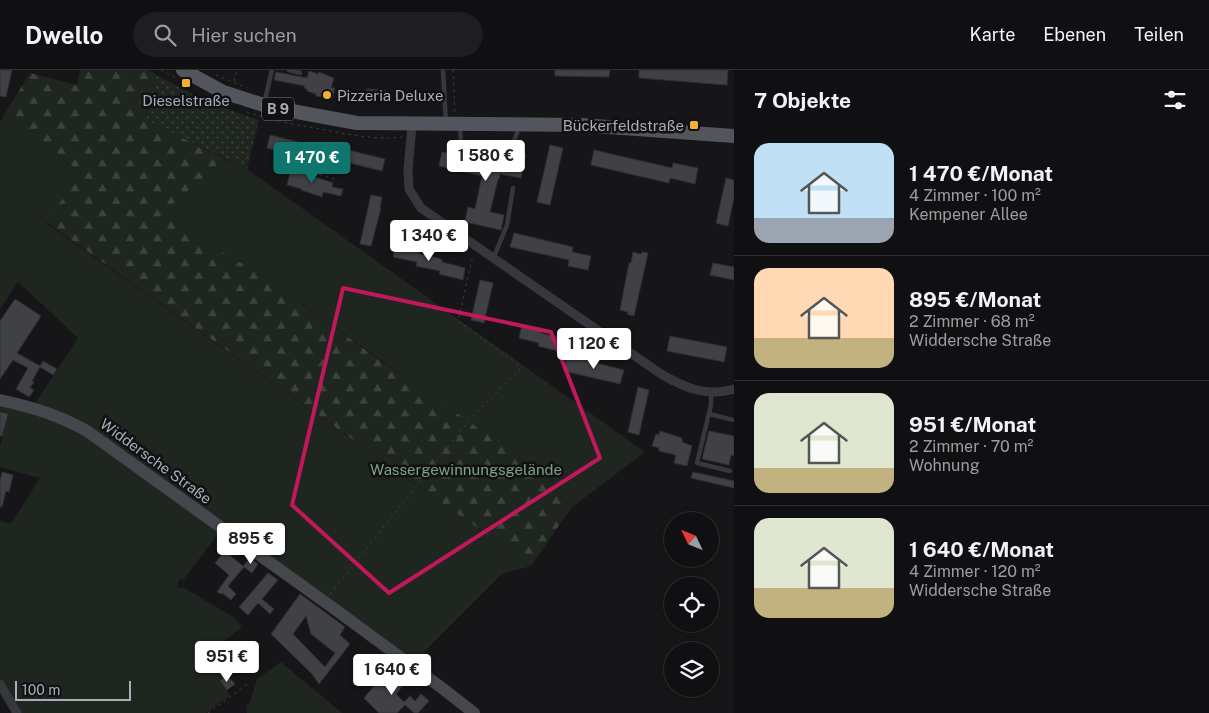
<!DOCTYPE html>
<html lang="de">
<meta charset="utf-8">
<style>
:root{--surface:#101012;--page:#1e1e20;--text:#f1f3f6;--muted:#9c9d9f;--line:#303032;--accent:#0f766e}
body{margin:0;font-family:"Public Sans",sans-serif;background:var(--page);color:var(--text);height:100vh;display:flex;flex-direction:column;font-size:19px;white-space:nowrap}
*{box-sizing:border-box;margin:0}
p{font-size:16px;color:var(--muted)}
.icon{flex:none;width:28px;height:28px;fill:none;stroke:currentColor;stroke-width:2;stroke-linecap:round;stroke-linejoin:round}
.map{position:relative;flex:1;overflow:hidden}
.details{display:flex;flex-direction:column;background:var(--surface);width:475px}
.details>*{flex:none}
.needle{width:32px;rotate:313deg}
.fabs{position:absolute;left:664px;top:442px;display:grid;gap:10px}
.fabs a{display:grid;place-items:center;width:55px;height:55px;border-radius:50%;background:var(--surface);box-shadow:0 2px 8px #0003,0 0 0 1px var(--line);font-size:25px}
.scale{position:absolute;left:15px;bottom:12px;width:116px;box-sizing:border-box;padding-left:5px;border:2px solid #a8adb8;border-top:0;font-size:14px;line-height:18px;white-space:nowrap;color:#a8adb8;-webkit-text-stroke:4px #111113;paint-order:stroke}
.price{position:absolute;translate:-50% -42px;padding:0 11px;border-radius:5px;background:#fff;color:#222;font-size:16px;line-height:32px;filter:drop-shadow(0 1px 2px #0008)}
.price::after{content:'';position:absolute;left:50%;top:30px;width:15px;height:11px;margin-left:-8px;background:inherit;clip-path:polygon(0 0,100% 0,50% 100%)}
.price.current{background:var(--accent);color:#fff}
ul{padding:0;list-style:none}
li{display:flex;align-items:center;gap:15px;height:125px;padding:0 20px}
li+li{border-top:1px solid var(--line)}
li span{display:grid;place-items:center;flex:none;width:140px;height:100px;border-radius:15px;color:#555}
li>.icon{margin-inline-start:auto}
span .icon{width:60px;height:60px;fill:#fffc;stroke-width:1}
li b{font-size:21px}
h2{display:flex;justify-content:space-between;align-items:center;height:60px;padding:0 20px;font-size:21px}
header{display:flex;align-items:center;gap:30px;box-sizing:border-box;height:70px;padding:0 25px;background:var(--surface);border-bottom:1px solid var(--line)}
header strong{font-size:24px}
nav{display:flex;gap:28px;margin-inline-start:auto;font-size:18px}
.search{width:350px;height:45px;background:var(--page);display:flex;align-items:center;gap:12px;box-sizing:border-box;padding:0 18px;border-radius:28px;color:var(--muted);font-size:19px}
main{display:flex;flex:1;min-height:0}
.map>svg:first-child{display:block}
.grass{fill:#1e261f}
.forest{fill:url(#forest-firs)}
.park{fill:url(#park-dots)}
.building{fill:#404145;stroke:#303034;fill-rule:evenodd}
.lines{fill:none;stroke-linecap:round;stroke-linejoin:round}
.path{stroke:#3d3f44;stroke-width:1;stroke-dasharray:2.5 4;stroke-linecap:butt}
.lane{stroke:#37383d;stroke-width:4.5}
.street{stroke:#37383d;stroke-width:9}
.secondary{stroke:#45474d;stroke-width:12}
.primary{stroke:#53555c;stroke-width:14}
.marked{fill:none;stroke:#c2185b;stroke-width:4;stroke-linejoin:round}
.poi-dot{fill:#f2b134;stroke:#111113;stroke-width:2}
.labels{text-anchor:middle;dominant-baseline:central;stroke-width:5;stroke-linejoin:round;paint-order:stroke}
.shield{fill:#111113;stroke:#7b7e86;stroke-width:1}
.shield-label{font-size:14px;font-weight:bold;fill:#a8adb8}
.poi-label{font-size:15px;fill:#a8adb8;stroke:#111113;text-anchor:start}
.street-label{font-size:15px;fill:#a8adb8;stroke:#111113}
.park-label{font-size:15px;fill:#7fa381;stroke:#111113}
</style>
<header>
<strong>Dwello</strong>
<div class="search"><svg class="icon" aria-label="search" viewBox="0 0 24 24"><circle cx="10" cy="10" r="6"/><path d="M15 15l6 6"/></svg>Hier suchen</div>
<nav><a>Karte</a><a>Ebenen</a><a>Teilen</a></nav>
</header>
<main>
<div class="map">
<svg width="734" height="643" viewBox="0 0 734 643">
<defs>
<pattern id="forest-firs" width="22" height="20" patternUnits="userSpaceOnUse" patternTransform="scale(1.25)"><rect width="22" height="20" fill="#1e261f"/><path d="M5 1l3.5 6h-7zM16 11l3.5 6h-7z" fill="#3c433d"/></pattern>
<pattern id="park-dots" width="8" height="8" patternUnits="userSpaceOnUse" patternTransform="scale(1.25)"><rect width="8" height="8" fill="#1e261f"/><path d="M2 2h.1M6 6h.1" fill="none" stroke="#3c433d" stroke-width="1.8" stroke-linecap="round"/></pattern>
</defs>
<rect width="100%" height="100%" fill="#161618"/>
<g class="grass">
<path d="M4,45L81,103L46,153L531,496L502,504L414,592L94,362L34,335L78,268L18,212L0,239V52Z"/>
<path d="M225,89L247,99L645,382L571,438L547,409L268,209L159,145Z"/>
<path d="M0,334L38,343L86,367L219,463L183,510L180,508L177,517L184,518L235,548L242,557L218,576L239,596L220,611L230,625L206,643H20L0,611V451L11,454L40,408L0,397V376L8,344L0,341Z"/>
<path d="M281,592L342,643H247L246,635L250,632L257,609Z"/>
</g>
<path class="forest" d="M80,0H149L156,5L146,50L225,89L160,145L268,209L374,286L494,369L547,409L571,438L531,496L46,152L81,103L4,45L30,3L77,15Z"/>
<path class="park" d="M156,5C189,23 223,39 259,50L247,99L146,50Z"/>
<g class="building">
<path d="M0,0H12L6,27L0,26Z"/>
<path d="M555,0H610L609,7L555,6Z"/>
<path d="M639,0H728L727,15L639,8Z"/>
<path d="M309,1L318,4L319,2L334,8L331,18H335L332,28L316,26V24L307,21V19L304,18L305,16L274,10L276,2L307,8Z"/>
<path d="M367,19L385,20L384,28L366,26Z"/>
<path d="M270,65L318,77L315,89L267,78Z"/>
<path d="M550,75L563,78L550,135L537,132Z"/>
<path d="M336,77L385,89L382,101L334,89Z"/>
<path d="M503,79L526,84L521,108L500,104L499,109H498L490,142L504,145L501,160L465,152L468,137L475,139L482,106L439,96L442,82L500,94Z"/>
<path d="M594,80L672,98L673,93L698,98L695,114L670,108L669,113L591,95Z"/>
<path d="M291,99L333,113L332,117L343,119L341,126L323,122L322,127L301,120L302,119L287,115Z"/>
<path d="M726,108L734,110V128L728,156L716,153Z"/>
<path d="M371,125L382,127L380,137L381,138L371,176L360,174Z"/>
<path d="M514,163L573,177L572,182L591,186L588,200L568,196L569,190L510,177Z"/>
<path d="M396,175L415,179L414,180L419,182V184L438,188L442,190V192L465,198L463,210L439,204L440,201L416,196L417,192L393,187Z"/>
<path d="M633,182L641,184L642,182L648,183L634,246L627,244L628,242L620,240L629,193H631Z"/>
<path d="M713,193L734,197V210L710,205Z"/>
<path d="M480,210L493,213L484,253L471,250Z"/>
<path d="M15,229L41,246L17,283L40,296L43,291L57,299L53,305L40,297L32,311L34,312L30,318L34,320L29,327L16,319L28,298L13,290L0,309V251Z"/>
<path d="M522,255L542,260L541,263L561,268L558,281L538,276L539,273L519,268Z"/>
<path d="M670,266L727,277L724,292L667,281Z"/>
<path d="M567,286L624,300L620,314L564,301Z"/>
<path d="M638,317L649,320L639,365L628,362Z"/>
<path d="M0,342L8,344L2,366H0Z"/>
<path d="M660,361L682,368V372L692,376L687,396L674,393L676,385L659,381V378L652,376L656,364L659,365Z"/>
<path d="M709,361L734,366V386L731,385L729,395L702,389Z"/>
<path d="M2,402L13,405L9,422L6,421L2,437H0V411Z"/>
<path d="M693,402L734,411V418L691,408Z"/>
<path d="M225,481L244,497L228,516L236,524L231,530L222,523L221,524L217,522L229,505L215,493Z"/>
<path d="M250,488L258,494L252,503L243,496Z"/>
<path d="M268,503L278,510L262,529L274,539L270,544L258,533L248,545L239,537Z"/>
<path d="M300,524L345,557L340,565L350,574L319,614L312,604L271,564ZM306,546L311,564L335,583L325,597L293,564Z"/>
<path d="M389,598L406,612L396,624L404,632L410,626L415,631L421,624L429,631L418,643H414L405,635L397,643H379L364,628Z"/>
<path d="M227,605L235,614L227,620L220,611Z"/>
</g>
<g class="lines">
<g class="path">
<path d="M161,0L176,8"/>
<path d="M453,0L455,44"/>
<path d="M216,5L247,18"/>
<path d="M234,11L237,0"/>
<path d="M247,42C273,51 299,55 326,60C351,65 377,70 402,67"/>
<path d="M307,101L335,109"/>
<path d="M330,524L472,347L519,300V295L458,251L473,185"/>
<path d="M208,643L250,612"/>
</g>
<g class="lane">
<path d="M289,0L300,3"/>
<path d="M443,0L446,53"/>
<path d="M264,34L272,0"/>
<path d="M460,56L461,74L465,75L513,73L517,63L518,57"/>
<path d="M493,189L507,155L513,118"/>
<path d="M711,322V335L697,393L730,401"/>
<path d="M709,344L734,350"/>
</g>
<g class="street">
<path d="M412,55L408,100L409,119L421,138L661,304C685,318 706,327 734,319"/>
<path d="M0,614L17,643"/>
</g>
<path class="secondary" d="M0,330C33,337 58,345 87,361L336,540L442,618L474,643"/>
<path class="primary" d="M183,0L223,22L270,37L357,53L581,55L734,66"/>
</g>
<path class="marked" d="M343,218L551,262L600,388L389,523L292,435Z"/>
<g class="poi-dot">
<rect x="181" y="8" width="10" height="10" rx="2.5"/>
<circle cx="327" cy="25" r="5"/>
<rect x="689" y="50" width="10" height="10" rx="2.5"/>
</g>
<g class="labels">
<rect class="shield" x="262" y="27.5" width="32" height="23" rx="4"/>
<g class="shield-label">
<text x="278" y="39">B 9</text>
</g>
<g class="poi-label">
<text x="337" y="25">Pizzeria Deluxe</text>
<text x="186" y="30" text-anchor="middle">Dieselstraße</text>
<text x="684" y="55" text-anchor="end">Bückerfeldstraße</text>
</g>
<g class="street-label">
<text transform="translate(156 391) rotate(36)">Widdersche Straße</text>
</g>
<g class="park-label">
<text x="466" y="399">Wassergewinnungsgelände</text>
</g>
</g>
</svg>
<div class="fabs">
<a><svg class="needle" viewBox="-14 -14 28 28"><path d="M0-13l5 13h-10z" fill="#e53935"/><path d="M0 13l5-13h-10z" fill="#9c9d9f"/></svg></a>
<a><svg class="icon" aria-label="locate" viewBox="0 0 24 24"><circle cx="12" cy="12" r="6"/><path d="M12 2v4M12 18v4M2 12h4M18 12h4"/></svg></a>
<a><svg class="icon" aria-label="layers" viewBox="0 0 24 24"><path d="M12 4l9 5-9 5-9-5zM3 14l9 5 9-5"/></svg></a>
</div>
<div class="scale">100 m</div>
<b class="price" style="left:486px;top:112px">1 580 €</b>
<b class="price current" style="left:312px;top:114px">1 470 €</b>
<b class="price" style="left:429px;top:192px">1 340 €</b>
<b class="price" style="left:594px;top:300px">1 120 €</b>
<b class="price" style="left:251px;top:495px">895 €</b>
<b class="price" style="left:227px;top:613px">951 €</b>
<b class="price" style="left:392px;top:626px">1 640 €</b>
</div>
<section class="details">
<h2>7 Objekte<svg class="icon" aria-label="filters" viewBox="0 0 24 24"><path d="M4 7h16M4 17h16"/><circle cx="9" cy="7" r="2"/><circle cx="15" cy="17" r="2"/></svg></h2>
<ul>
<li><span style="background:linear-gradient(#bfe0f5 75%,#9aa5b1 0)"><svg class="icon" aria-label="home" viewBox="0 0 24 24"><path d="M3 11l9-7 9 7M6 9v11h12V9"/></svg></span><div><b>1 470 €/Monat</b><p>4 Zimmer · 100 m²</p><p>Kempener Allee</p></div></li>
<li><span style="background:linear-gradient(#ffd9b3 70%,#c2b280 0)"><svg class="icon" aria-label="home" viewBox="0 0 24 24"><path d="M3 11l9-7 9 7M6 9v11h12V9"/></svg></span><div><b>895 €/Monat</b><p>2 Zimmer · 68 m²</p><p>Widdersche Straße</p></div></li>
<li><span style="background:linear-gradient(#dfe7d0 75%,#c2b280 0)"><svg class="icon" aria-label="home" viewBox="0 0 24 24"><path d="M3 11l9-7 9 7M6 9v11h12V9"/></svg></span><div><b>951 €/Monat</b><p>2 Zimmer · 70 m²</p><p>Wohnung</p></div></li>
<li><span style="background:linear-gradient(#dfe7d0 70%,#c2b280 0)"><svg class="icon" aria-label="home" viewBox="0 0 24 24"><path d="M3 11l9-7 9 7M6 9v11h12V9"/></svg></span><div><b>1 640 €/Monat</b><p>4 Zimmer · 120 m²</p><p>Widdersche Straße</p></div></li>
</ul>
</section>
</main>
